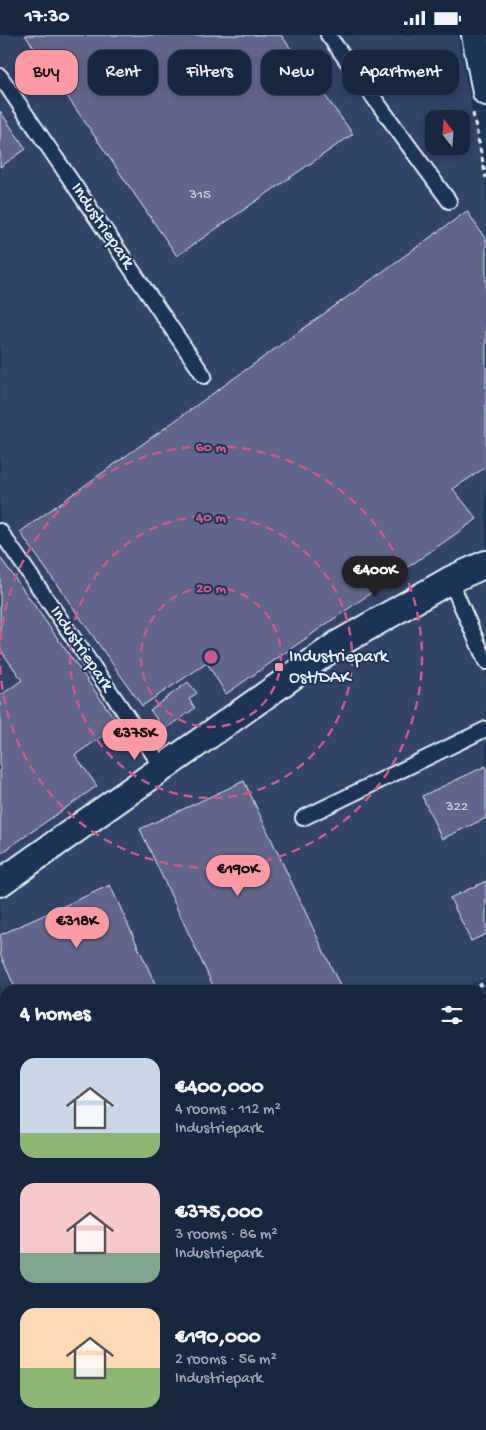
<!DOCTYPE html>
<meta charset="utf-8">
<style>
:root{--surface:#162841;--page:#23344c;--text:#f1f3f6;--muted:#9ea6b1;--line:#35445a;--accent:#ff9aa2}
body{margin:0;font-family:"Gochi Hand",sans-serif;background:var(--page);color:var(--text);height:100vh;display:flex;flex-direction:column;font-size:19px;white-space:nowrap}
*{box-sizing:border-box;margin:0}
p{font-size:16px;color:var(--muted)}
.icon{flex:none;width:28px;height:28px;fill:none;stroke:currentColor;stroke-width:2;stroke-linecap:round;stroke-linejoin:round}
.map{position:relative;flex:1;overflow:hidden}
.drawer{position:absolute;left:0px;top:950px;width:486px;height:445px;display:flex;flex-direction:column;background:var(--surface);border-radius:15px 15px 0 0;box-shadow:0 2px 8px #0003,0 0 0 1px var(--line)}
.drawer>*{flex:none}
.top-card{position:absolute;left:15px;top:15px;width:456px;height:45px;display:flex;gap:10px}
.needle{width:32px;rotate:343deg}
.fabs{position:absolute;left:425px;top:75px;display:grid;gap:10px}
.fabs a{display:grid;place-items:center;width:45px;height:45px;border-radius:10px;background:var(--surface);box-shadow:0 2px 8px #0003,0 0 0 1px var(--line);font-size:25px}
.price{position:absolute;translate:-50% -42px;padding:0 11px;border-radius:18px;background:var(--accent);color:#111;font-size:16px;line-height:32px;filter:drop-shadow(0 1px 2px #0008)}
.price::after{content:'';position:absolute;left:50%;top:30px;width:15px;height:11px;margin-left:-8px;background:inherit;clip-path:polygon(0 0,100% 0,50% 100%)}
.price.on{background:#222;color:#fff}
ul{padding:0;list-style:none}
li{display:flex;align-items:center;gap:15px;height:125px;padding:0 20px}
li span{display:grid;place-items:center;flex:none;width:140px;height:100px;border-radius:15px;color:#555}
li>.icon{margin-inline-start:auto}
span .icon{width:60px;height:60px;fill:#fffc;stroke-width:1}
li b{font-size:21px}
h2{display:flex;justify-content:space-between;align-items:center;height:60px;padding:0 20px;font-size:21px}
.pill{padding:0 18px;border-radius:15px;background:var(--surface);box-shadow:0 2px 8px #0003,0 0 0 1px var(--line);font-size:18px;line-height:45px}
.pill.on{background:var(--accent);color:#111}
.status{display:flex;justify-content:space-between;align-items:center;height:35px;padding:0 25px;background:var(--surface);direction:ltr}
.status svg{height:14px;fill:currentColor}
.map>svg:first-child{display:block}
.built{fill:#324467;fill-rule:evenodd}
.building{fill:#62668b;stroke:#e8f1f8}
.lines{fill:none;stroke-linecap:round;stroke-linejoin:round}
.lane-casing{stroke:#e8f1f8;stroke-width:18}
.street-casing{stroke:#e8f1f8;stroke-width:30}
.primary-casing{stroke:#e8f1f8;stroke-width:31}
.path{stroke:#e8f1f8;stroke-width:3;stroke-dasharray:5 4;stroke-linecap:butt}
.lane{stroke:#1d3557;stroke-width:14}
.street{stroke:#1d3557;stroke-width:26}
.primary{stroke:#6b706d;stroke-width:28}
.ring{fill:none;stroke:#cd598a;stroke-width:2.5;stroke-dasharray:9 6}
.poi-dot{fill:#ff9aa2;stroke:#1d3557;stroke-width:2}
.labels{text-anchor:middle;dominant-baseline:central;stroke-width:4;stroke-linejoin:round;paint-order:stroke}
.number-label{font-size:15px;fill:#c6cedd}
.street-label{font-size:18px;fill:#e8f1f8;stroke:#1d3557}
.poi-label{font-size:18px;fill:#e8f1f8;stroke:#1d3557;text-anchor:start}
.centre{fill:#cd598a;stroke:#1d3557;stroke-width:2.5}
.ring-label{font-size:15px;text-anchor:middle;font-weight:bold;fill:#cd598a;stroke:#1d3557;stroke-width:4;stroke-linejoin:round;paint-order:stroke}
</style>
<div class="status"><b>17:30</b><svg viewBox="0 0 49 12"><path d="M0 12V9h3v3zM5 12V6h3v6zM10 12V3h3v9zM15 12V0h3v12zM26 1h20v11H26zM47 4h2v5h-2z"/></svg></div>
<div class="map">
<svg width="486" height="1395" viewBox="0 0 486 1395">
<rect width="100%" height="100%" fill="#1d3557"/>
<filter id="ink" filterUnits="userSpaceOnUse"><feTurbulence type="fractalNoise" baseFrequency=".02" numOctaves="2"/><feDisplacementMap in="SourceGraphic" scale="10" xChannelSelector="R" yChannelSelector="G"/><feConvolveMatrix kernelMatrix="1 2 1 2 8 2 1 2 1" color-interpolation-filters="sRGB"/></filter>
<g filter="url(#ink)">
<g class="built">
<path d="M0,0H457L486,143V943L459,955H5V1166L0,1168ZM434,84H461V111H434Z"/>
<path d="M486,1003V1395H0V1215L5,1213V1390H481V1005Z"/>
</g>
<g class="building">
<path d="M25,0H281L353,99L177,221Z"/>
<path d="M0,76L26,114L0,132Z"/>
<path d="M467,176L486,205V432L453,454L477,484L226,659L207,628L142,671L20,497Z"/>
<path d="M0,522L119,690L75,720L97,751L0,819V661L22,645L0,614Z"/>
<path d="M188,647L197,658L189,664L195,673L165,695L150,675Z"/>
<path d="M486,731V783L442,804L422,761Z"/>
<path d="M244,746L342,955H215L140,794Z"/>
<path d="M486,846V899L471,906L450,863Z"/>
<path d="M110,850L158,955H16L0,919V900Z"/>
<path d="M5,966V1123L0,1126V968Z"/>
<path d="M481,1151L486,1162V1225L481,1227Z"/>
<path d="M484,1312L486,1317V1395H480L478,1390H481V1313Z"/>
<path d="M323,1390H425L427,1395H314Z"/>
</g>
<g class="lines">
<g class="lane-casing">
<g id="lane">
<path d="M328,0L449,166"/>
<path d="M0,41L204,341"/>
<path d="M0,496L162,732"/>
<path d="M450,545L486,627"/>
<path d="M303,783L486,694"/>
</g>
</g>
<g class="street-casing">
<g id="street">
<path d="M475,0L486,57"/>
<path d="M0,848L338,609L450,545L486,529"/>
<path d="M481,1266L486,1264"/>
<path d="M199,1395L210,1390"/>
</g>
</g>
<g class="primary-casing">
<g id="primary">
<path d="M481,987L486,985"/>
<path d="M0,1200L5,1197"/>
</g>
</g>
<g class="path">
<path d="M473,78L486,143"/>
<path d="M470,955L486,947"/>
</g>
<use href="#lane" class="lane"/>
<use href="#street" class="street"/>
<use href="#primary" class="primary"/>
</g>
</g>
<g class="ring">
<circle cx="211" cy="622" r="70"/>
<circle cx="211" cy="622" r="141"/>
<path d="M0 620A211 211 0 1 1 0 624"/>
</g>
<rect class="poi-dot" x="274" y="627" width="10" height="10" rx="2.5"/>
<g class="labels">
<g class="number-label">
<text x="200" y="160">315</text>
<text x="457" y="772">322</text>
</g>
<g class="street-label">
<text transform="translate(102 191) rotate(56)">Industriepark</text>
<text transform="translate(81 614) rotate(56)">Industriepark</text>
</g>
<g class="poi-label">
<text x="289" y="622">Industriepark<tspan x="289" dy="21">Ost/DAK</tspan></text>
</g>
</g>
<circle cx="211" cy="622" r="8" class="centre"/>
<g class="ring-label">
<text x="211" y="416">60 m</text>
<text x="211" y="486">40 m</text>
<text x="211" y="557">20 m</text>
</g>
</svg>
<div class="fabs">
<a><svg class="needle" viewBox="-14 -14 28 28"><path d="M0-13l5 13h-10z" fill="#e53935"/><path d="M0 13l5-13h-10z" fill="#9ea6b1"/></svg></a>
</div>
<b class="price on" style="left:375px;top:563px">€400K</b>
<b class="price" style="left:135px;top:726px">€375K</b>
<b class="price" style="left:238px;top:862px">€190K</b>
<b class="price" style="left:77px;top:914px">€318K</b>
<div class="top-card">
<a class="pill on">Buy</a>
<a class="pill">Rent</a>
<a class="pill">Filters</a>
<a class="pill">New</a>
<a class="pill">Apartment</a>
</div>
<section class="drawer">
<h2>4 homes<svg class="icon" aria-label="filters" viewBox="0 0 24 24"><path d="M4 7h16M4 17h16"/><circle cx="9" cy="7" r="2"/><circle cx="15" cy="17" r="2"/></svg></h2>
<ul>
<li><span style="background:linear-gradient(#c9d6e8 75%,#8fb573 0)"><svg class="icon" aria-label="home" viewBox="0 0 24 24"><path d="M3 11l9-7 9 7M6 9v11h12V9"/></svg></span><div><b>€400,000</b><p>4 rooms · 112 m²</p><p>Industriepark</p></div></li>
<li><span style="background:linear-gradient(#f6c9c9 70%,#7fa58c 0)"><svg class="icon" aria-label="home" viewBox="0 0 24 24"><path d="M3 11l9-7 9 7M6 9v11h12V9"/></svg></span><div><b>€375,000</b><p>3 rooms · 86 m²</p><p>Industriepark</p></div></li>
<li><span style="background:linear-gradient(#ffd9b3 60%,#8fb573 0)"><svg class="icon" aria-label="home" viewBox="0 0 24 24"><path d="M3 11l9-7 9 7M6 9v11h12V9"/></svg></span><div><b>€190,000</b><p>2 rooms · 56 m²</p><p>Industriepark</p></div></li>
</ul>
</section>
</div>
